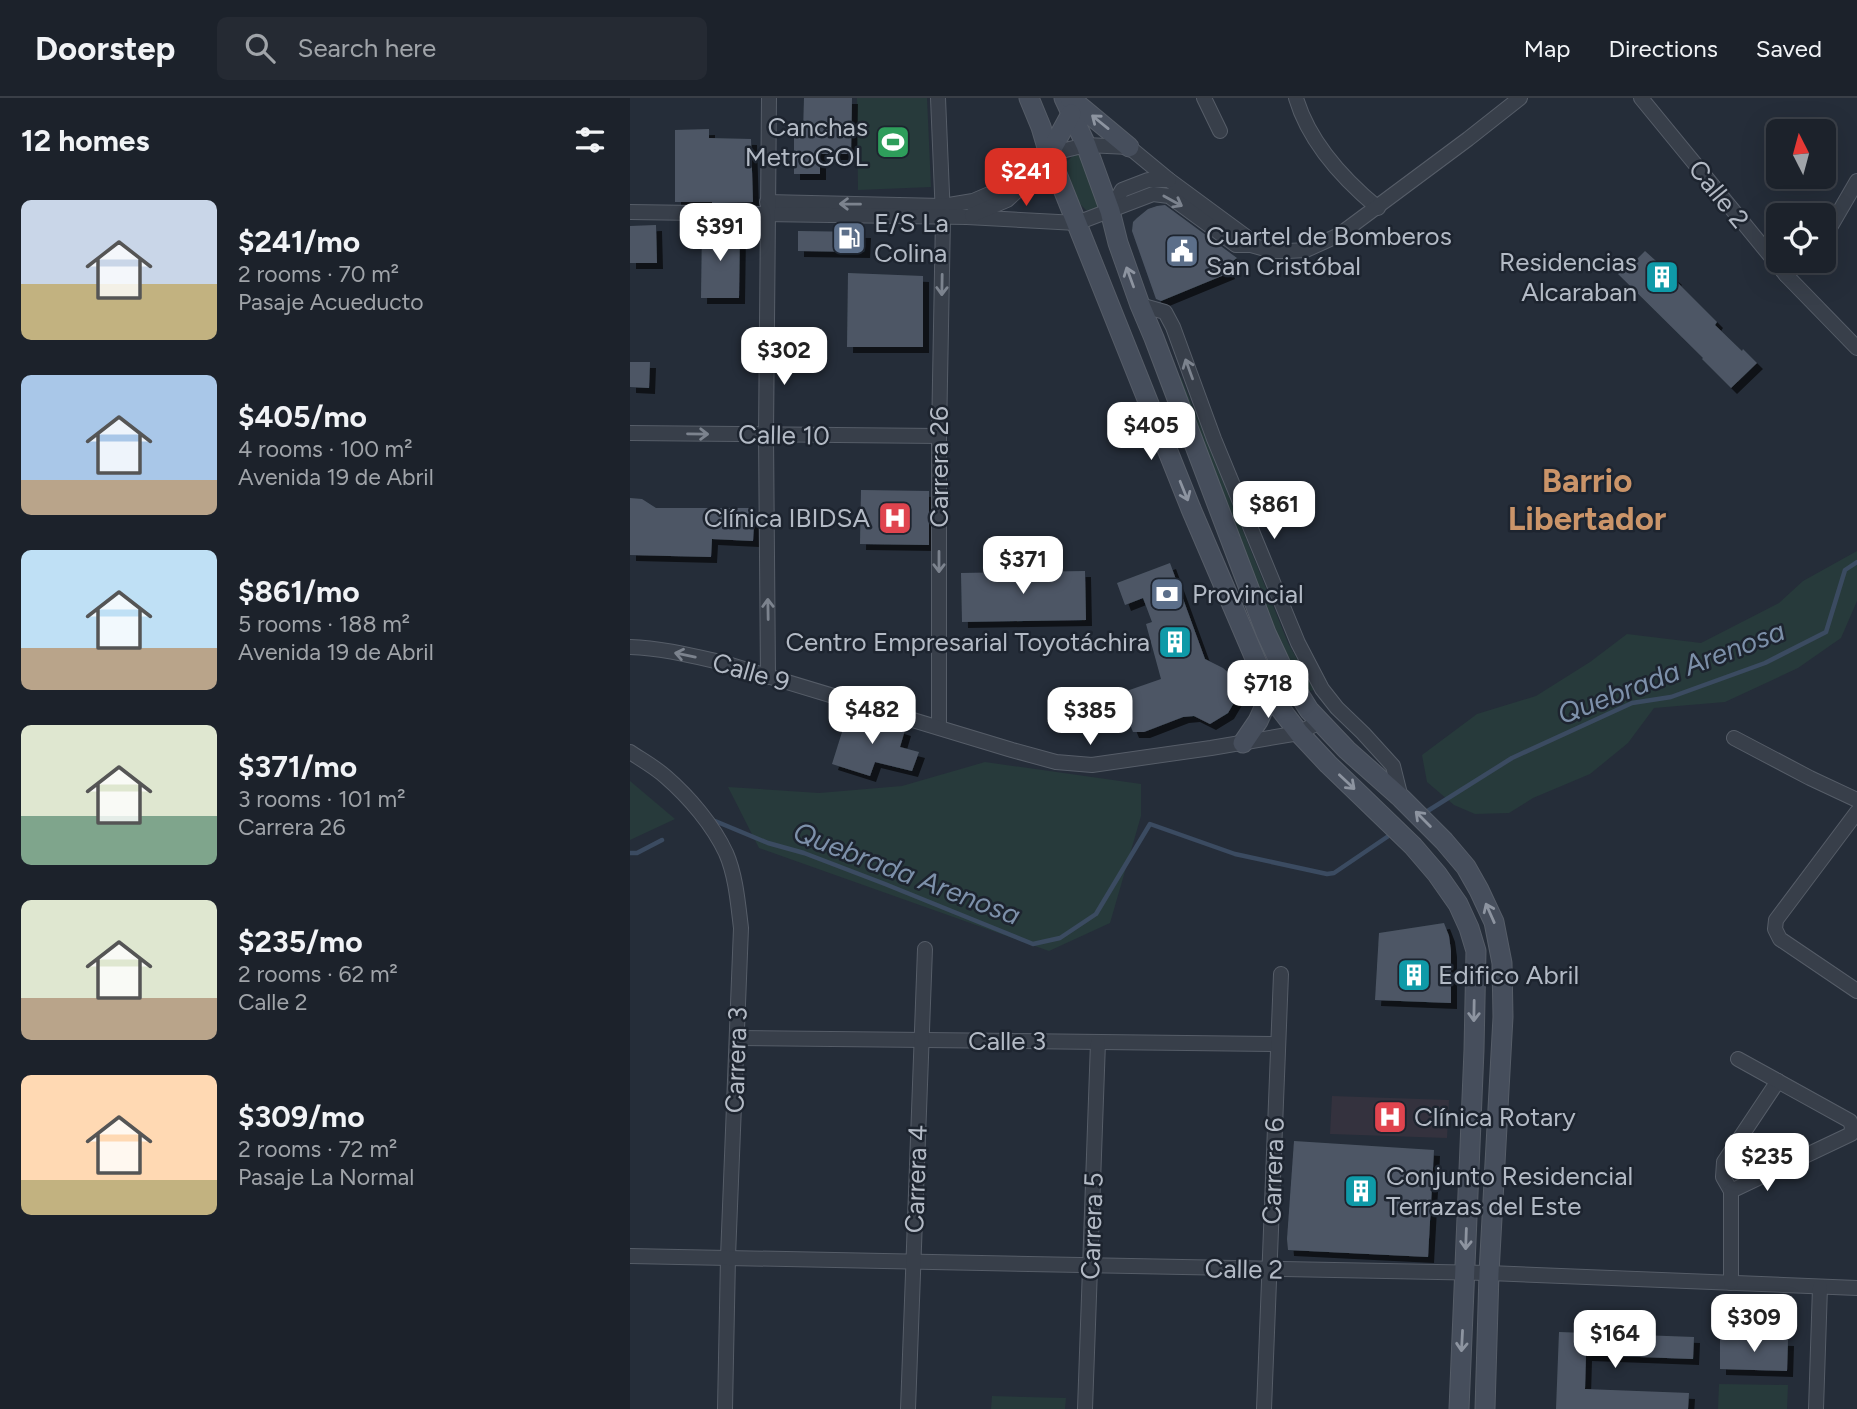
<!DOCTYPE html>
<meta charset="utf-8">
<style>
:root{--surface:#1c222b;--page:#252a33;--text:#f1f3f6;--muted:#a0a4a9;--line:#3a3f47;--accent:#d93025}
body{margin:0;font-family:Figtree,sans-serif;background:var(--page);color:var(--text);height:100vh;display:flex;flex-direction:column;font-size:26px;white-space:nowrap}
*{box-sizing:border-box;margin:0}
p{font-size:23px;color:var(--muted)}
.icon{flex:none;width:38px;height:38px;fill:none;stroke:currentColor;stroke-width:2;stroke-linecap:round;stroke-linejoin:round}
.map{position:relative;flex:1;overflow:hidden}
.panel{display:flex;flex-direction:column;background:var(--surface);width:630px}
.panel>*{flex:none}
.needle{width:46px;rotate:354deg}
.controls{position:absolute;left:1136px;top:21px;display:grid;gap:14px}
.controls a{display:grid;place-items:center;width:70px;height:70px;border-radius:10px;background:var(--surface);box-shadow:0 7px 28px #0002,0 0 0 2px var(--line);font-size:35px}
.price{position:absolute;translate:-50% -60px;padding:0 16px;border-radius:14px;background:#fff;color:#222;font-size:23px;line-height:46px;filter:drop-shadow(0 2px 4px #0008)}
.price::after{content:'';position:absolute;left:50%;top:42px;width:21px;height:16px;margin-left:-10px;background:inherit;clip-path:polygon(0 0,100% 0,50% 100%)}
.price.on{background:var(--accent);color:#fff}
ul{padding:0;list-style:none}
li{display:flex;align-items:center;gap:21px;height:175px;padding:0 21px}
li span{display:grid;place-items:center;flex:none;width:196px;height:140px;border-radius:10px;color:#555}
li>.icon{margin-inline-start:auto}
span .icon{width:84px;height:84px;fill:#fffc;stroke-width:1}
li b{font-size:30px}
h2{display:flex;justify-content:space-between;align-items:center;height:84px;padding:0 21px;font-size:30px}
header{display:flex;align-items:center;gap:42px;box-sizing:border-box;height:98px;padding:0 35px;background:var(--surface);border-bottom:2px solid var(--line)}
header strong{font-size:33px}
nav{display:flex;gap:38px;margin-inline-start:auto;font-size:24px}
.search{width:490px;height:63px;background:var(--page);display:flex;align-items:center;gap:18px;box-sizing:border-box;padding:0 24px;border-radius:10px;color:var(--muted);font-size:26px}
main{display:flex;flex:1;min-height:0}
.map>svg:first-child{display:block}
.medical{fill:#34323e}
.green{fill:#273a3b}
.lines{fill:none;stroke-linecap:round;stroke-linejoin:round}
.stream{stroke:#3b4b61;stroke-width:4.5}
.building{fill:#4d5765;filter:url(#shadow)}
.street-casing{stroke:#565d68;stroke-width:16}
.secondary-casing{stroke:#565d68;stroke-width:21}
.street{stroke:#383f4a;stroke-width:14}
.secondary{stroke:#464e5c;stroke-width:19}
.oneway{stroke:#8d94a0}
.oneway2{stroke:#7c838e}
.labels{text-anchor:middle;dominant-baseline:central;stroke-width:5;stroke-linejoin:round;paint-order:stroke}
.poi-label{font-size:26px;fill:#b3bac5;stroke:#1d242f;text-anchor:start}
.street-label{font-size:26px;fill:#b3bac5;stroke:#1d242f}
.water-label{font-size:28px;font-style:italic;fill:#7d90aa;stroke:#1d242f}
.district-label{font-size:33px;font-weight:bold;fill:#ca9469;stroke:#1d242f}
</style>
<header>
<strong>Doorstep</strong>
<div class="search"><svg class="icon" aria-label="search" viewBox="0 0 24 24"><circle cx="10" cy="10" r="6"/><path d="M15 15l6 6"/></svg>Search here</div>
<nav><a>Map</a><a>Directions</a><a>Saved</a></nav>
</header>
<main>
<section class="panel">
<h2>12 homes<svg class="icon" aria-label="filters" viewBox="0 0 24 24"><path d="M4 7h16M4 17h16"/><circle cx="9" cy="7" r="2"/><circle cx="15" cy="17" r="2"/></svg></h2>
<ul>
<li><span style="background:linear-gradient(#c9d6e8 60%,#c2b280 0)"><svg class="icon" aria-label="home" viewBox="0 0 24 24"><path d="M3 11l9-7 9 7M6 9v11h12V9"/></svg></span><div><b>$241/mo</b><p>2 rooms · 70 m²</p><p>Pasaje Acueducto</p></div></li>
<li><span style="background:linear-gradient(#a9c7e8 75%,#b9a48a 0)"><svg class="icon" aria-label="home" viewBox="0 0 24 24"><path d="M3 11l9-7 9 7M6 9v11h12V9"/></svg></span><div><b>$405/mo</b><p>4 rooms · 100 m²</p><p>Avenida 19 de Abril</p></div></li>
<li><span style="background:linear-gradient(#bfe0f5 70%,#b9a48a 0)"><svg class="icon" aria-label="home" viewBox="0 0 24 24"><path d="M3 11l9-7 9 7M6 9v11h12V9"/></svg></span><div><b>$861/mo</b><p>5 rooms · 188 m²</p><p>Avenida 19 de Abril</p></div></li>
<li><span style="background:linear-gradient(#dfe7d0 65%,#7fa58c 0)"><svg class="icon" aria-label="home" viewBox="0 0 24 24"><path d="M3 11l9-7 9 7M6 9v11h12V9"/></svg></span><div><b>$371/mo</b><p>3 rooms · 101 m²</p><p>Carrera 26</p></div></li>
<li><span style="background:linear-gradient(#dfe7d0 70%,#b9a48a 0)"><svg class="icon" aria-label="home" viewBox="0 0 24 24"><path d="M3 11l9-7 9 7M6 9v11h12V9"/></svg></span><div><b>$235/mo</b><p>2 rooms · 62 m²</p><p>Calle 2</p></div></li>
<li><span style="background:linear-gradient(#ffd9b3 75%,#c2b280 0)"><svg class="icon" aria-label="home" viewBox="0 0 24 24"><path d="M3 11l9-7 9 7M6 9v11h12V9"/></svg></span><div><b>$309/mo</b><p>2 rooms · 72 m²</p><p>Pasaje La Normal</p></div></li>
</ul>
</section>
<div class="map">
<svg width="1227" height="1311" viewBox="0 0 1227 1311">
<defs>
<filter id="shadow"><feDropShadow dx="6" dy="6" stdDeviation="0" flood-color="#0009"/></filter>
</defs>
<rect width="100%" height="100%" fill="#252d39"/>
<path class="medical" d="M702,998L819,1002L817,1040L700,1036Z"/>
<g class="green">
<path d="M227,0H297L301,89L228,92Z"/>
<path d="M444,57H451L469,108L466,112H456L449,105L436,69V64Z"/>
<path d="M551,279L658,545L684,592L677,594L653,551L546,281Z"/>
<path d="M1227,453V503L1211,540L1168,570L1095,604L1024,610L998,645L960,676L903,700L879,715L845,716L824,707L797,684L792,657L847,616L906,598L960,564L997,536L1071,545L1149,505L1173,483Z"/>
<path d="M355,664L511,686V718L480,825L419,853L129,750L98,689L189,695L272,688Z"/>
<path d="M0,683L45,721L0,742Z"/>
<path d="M1089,1286L1158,1287L1157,1311H1088Z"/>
<path d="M362,1298L436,1300L435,1311H361Z"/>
</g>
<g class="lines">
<g class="stream">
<path d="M796,714L882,660L1002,605L1041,599L1135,565L1196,534L1215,472L1227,464"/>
<path d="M85,723L138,745L174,755L255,786L403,846L430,840L466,816L520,726L605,756L697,776L704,775L757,739"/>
<path d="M0,755H7L32,742"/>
</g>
</g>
<g class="building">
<path d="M174,0H222L221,56H190V76H164V34H173Z"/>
<path d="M79,31V40L121,41L123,104L82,105V104H45V32Z"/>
<path d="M535,107L607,160L596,168L599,175L531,203L526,201L502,133L503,124L507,120L518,111L527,108Z"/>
<path d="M26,127L27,165H0V128Z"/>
<path d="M72,129L110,130L109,200H71Z"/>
<path d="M168,133L235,134L234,154L168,153Z"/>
<path d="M1015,153L1046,181L1045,182L1087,224L1085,227L1112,253L1113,251L1127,265L1101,290L1072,261L1073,260L988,176L998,166L1000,168Z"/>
<path d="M218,175L293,178V249H217Z"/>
<path d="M0,264H20L19,290L0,289Z"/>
<path d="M231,392L299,393V447L230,446Z"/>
<path d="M0,400L12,401L26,410H125L123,443L82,441L81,459L0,457Z"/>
<path d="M540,465L575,561L593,570L601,577L608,598L598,615L580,626L564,618L553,619L514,634H503L488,596L531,581L516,526L522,524L513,500L495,507L487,485Z"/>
<path d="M455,473L456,522L332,524L331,475Z"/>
<path d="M218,615L275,632L270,649L289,654L282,673L245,664L240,678L202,666Z"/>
<path d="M814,825L819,838L821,853V905L745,902L749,835Z"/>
<path d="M664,1043L804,1052L798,1159L658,1152L657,1141Z"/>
<path d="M929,1234L1064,1239L1063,1261L956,1257L955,1291L1059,1295L1058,1311H926Z"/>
<path d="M1090,1240L1158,1242L1157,1273L1090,1271Z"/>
</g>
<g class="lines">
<g class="street-casing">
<g id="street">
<path d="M308,0L313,119L309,338V629"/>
<path d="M574,0L590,33"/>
<path d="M666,0C679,44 713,81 748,110"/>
<path d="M1011,0L1156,177L1227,250"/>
<path d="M137,104L313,108L343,103L364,94L373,88L396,68L419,56L456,47L499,49L539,82L615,138L621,147"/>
<path d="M480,113L492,92L518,82H539"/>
<path d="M0,114L337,119L447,125L523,96L539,98L606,147H621L642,153H658L676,152L709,137L838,41L890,0"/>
<path d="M342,117L377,102L401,80L417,58"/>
<path d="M1194,138L1198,133L1227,83"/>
<path d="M1156,177L1170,163"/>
<path d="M510,207L535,214L543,229L584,341L668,545L692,591L707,610L733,635L763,668L771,700"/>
<path d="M0,335L309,338"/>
<path d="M0,549C32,550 63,558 94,565L382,652L426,664L462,667L581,650L669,635L689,624"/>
<path d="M138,579L136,337L139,0"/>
<path d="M1104,640L1180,680L1227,702"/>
<path d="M0,654C12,662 25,669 36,679C59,699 83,727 96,755C106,778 108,806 111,830L98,1159L95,1311"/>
<path d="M1227,714L1146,822L1145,831L1150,841L1227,893"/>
<path d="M107,940L647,946"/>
<path d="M1101,1093L1093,1079L1094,1064L1148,983"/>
<path d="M0,1158L859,1175L1227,1190"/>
<path d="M1101,1185V1093L1221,1036L1222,1029L1220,1023L1108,961"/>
<path d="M278,1311L295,851"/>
<path d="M455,1311L468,944"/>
<path d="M634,1311L651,876"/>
<path d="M1186,1311L1190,1189"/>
</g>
</g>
<g class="secondary-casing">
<g id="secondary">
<path d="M399,0L411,29L419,56L561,411L636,586L649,609L669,635L698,666L783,748L807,776L828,806L839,830L846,853L844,952L829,1311"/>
<path d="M434,0L456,47L480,113L488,145L510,207L524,240L636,535L651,567L679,612L717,652L771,700L814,743L836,769L849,792L864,824L872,865L873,919L859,1175L855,1311"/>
<path d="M440,0L499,49"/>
<path d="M419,56L441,16"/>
<path d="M613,645L628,623L634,610L636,586"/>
</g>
</g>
<use href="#street" class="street"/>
<use href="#secondary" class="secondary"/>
</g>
<defs><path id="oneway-shaft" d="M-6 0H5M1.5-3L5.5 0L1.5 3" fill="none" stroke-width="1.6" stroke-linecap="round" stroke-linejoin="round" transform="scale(1.75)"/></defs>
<g class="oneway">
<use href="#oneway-shaft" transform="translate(470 24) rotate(-141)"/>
<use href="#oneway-shaft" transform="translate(500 179) rotate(-110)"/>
<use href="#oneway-shaft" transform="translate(554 393) rotate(68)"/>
<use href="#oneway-shaft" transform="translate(717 684) rotate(43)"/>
<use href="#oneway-shaft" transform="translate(793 721) rotate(-135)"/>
<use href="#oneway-shaft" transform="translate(860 815) rotate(-114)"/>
<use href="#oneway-shaft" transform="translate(844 913) rotate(91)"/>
<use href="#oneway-shaft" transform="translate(836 1141) rotate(92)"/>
<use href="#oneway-shaft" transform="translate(832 1243) rotate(93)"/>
</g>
<g class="oneway2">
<use href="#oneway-shaft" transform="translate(543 103) rotate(29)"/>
<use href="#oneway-shaft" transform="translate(220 106) rotate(-179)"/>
<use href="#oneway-shaft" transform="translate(312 187) rotate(91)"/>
<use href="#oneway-shaft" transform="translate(559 271) rotate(-110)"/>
<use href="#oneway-shaft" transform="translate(68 336) rotate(1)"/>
<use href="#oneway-shaft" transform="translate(309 464) rotate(90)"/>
<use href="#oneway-shaft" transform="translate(138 511) rotate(-91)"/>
<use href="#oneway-shaft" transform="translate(55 557) rotate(-168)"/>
</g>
<defs>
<g id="stadium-square" transform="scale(1.75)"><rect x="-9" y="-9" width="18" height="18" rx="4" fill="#2e9e5b" stroke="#1d242f"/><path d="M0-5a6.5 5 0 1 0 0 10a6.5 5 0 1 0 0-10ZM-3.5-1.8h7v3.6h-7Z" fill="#fff"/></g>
<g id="fuel-square" transform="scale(1.75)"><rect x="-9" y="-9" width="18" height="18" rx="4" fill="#5c6f8a" stroke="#1d242f"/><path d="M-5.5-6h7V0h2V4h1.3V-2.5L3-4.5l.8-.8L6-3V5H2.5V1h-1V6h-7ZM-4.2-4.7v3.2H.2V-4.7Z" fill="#fff"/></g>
<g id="civic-square" transform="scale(1.75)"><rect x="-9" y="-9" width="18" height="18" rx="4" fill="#5c6f8a" stroke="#1d242f"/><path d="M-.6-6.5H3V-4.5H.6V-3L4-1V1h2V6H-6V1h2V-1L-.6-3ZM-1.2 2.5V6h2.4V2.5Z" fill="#fff"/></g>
<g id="building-square" transform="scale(1.75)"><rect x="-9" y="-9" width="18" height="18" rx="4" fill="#0f9aa8" stroke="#1d242f"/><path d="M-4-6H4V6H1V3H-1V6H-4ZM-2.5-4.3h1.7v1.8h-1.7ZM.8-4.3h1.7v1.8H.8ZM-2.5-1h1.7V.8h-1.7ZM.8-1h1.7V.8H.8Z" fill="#fff"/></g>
<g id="hospital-square" transform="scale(1.75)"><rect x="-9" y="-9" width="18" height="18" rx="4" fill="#e0444e" stroke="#1d242f"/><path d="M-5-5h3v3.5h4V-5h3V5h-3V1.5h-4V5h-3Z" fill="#fff"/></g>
<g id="bank-square" transform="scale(1.75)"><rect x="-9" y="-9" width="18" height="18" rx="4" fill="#5c6f8a" stroke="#1d242f"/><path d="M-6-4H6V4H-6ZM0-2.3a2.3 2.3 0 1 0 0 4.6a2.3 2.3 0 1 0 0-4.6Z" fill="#fff"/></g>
</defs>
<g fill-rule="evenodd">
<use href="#stadium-square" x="263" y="44"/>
<use href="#fuel-square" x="219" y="140"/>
<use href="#civic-square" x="552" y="153"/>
<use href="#building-square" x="1032" y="179"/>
<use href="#hospital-square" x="265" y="420"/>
<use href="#bank-square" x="537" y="496"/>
<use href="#building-square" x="545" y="544"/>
<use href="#building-square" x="784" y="877"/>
<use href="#hospital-square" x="760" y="1019"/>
<use href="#building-square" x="731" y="1093"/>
</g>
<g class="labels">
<g class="poi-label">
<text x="238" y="29" text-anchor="end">Canchas<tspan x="238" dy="30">MetroGOL</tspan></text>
<text x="244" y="125">E/S La<tspan x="244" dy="30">Colina</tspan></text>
<text x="576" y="138">Cuartel de Bomberos<tspan x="576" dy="30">San Cristóbal</tspan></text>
<text x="1007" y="164" text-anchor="end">Residencias<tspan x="1007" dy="30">Alcaraban</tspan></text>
<text x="240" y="420" text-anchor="end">Clínica IBIDSA</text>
<text x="562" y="496">Provincial</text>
<text x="520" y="544" text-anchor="end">Centro Empresarial Toyotáchira</text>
<text x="808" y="877">Edifico Abril</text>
<text x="784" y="1019">Clínica Rotary</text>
<text x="756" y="1078">Conjunto Residencial<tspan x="756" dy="30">Terrazas del Este</tspan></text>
</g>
<g class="street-label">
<text transform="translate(1089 96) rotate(51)">Calle 2</text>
<text transform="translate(154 337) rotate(1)">Calle 10</text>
<text transform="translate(309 369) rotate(-90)">Carrera 26</text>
<text transform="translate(121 574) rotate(16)">Calle 9</text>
<text x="377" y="943">Calle 3</text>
<text transform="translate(106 962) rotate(-88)">Carrera 3</text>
<text transform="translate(643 1073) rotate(-88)">Carrera 6</text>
<text transform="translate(286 1081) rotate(-88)">Carrera 4</text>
<text transform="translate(462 1128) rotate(-88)">Carrera 5</text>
<text transform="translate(614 1171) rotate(1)">Calle 2</text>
</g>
<g class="water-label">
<text transform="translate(1041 574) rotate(-21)">Quebrada Arenosa</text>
<text transform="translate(277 775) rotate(21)">Quebrada Arenosa</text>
</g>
<g class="district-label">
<text x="957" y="382">Barrio<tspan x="957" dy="38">Libertador</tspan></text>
</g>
</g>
</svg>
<div class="controls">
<a><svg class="needle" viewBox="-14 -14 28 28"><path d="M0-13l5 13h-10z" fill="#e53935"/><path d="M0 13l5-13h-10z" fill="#a0a4a9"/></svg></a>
<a><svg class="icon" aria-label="locate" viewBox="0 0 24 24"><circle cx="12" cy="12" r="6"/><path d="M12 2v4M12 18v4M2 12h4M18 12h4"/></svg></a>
</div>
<b class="price on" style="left:396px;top:110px">$241</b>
<b class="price" style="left:90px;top:165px">$391</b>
<b class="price" style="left:154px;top:289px">$302</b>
<b class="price" style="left:521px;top:364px">$405</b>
<b class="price" style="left:644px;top:443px">$861</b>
<b class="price" style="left:393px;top:498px">$371</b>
<b class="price" style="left:638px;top:622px">$718</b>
<b class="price" style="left:242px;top:648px">$482</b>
<b class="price" style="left:460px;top:649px">$385</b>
<b class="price" style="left:1137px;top:1095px">$235</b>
<b class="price" style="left:1124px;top:1256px">$309</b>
<b class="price" style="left:985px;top:1272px">$164</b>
</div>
</main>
